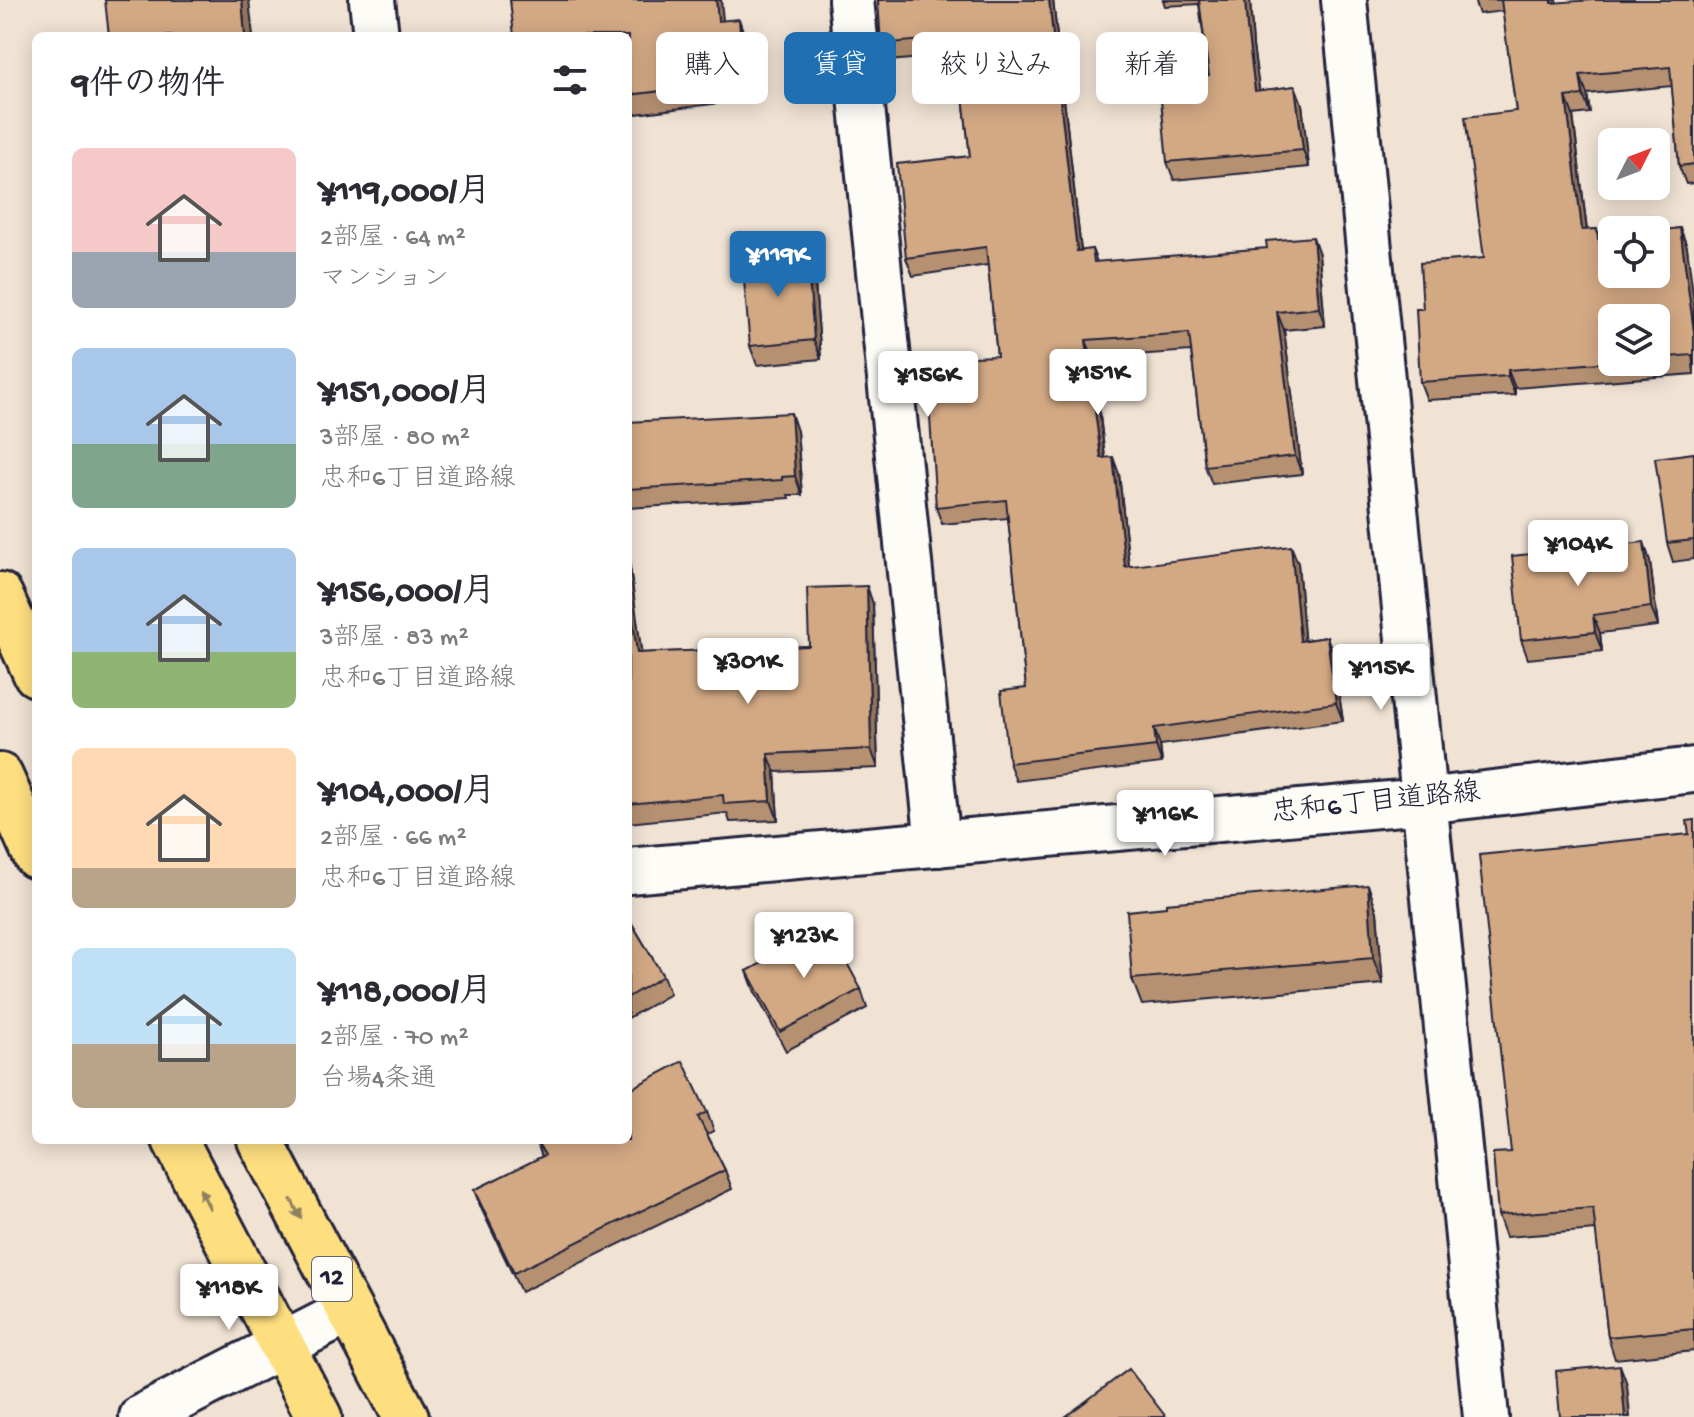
<!DOCTYPE html>
<html lang="ja">
<meta charset="utf-8">
<style>
:root{--surface:#fff;--page:#f2f2f3;--text:#2b2b33;--muted:#7c7c81;--accent:#1f6fb2}
body{margin:0;font-family:"Gochi Hand","Klee One",sans-serif;background:var(--page);color:var(--text);height:100vh;display:flex;flex-direction:column;font-size:30px;white-space:nowrap}
*{box-sizing:border-box;margin:0}
p{font-size:26px;color:var(--muted)}
.icon{flex:none;width:44px;height:44px;fill:none;stroke:currentColor;stroke-width:2;stroke-linecap:round;stroke-linejoin:round}
.map{position:relative;flex:1;overflow:hidden}
.side{position:absolute;left:32px;top:32px;width:600px;height:1112px;display:flex;flex-direction:column;background:var(--surface);border-radius:12px;box-shadow:0 4px 20px #0003}
.side>*{flex:none}
.banner{position:absolute;left:656px;top:32px;width:760px;height:72px;display:flex;gap:16px}
.needle{width:52px;rotate:48deg}
.controls{position:absolute;left:1598px;top:128px;display:grid;gap:16px}
.controls a{display:grid;place-items:center;width:72px;height:72px;border-radius:12px;background:var(--surface);box-shadow:0 4px 20px #0003;font-size:40px}
.price{position:absolute;translate:-50% -68px;padding:0 18px;border-radius:8px;background:#fff;color:#222;font-size:26px;line-height:52px;filter:drop-shadow(0 2px 4px #0008)}
.price::after{content:'';position:absolute;left:50%;top:48px;width:24px;height:18px;margin-left:-12px;background:inherit;clip-path:polygon(0 0,100% 0,50% 100%)}
.price.selected{background:var(--accent);color:#fff}
ul{padding:0;list-style:none}
li{display:flex;align-items:center;gap:24px;height:200px;padding:0 40px}
li span{display:grid;place-items:center;flex:none;width:224px;height:160px;border-radius:12px;color:#555}
li>.icon{margin-inline-start:auto}
span .icon{width:96px;height:96px;fill:#fffc;stroke-width:1}
li b{font-size:34px}
h2{display:flex;justify-content:space-between;align-items:center;height:96px;padding:0 40px;font-size:34px}
.tag{padding:0 28px;border-radius:12px;background:var(--surface);box-shadow:0 4px 20px #0003;font-size:28px;line-height:72px}
.tag.selected{background:var(--accent);color:#fff}
.map>svg:first-child{display:block}
.lines{fill:none;stroke-linecap:round;stroke-linejoin:round}
.minor-casing{stroke:#22223b;stroke-width:50}
.trunk-casing{stroke:#22223b;stroke-width:50}
.minor{stroke:#fdfcf7;stroke-width:44}
.trunk{stroke:#fedf80;stroke-width:44}
.wall{fill:#b59172;stroke:#22223b;stroke-width:2;fill-rule:evenodd}
.shaded-wall{fill:#94765c;stroke:#22223b;stroke-width:2}
.building{fill:#d3a984;stroke:#22223b;stroke-width:2}
.oneway{fill:#90805e}
.labels{text-anchor:middle;dominant-baseline:central;stroke-width:8;stroke-linejoin:round;paint-order:stroke}
.shield{fill:#fdfcf7;stroke:#646373;stroke-width:2}
.shield-label{font-size:26px;font-weight:bold;fill:#22223b}
.street-label{font-size:28px;fill:#22223b;stroke:#fdfcf7}
</style>
<div class="map">
<svg width="1694" height="1417" viewBox="0 0 1694 1417">
<rect width="100%" height="100%" fill="#f0e3d4"/>
<filter id="ink" filterUnits="userSpaceOnUse"><feTurbulence type="fractalNoise" baseFrequency=".0125" numOctaves="2"/><feDisplacementMap in="SourceGraphic" scale="16" xChannelSelector="R" yChannelSelector="G"/><feConvolveMatrix kernelMatrix="1 2 1 2 8 2 1 2 1" color-interpolation-filters="sRGB"/></filter>
<g filter="url(#ink)">
<g class="lines">
<g class="minor-casing">
<g id="minor">
<path d="M372,0L376,36"/>
<path d="M851,0L938,844"/>
<path d="M1344,0L1486,1417"/>
<path d="M628,871L1424,801L1694,770"/>
<path d="M142,1417L349,1311"/>
</g>
</g>
<g class="trunk-casing">
<g id="trunk">
<path d="M0,595L36,674"/>
<path d="M0,776L36,856"/>
<path d="M175,1140L319,1417"/>
<path d="M260,1140L406,1417"/>
</g>
</g>
<use href="#minor" class="minor"/>
<use href="#trunk" class="trunk"/>
</g>
<g class="wall">
<path d="M878,0H1053L1081,251L1092,249L1097,262L1319,254L1325,326L1284,330L1302,474L1212,484L1205,466L1191,351L1093,358L1105,457L1119,474L1129,566L1298,563L1304,640L1327,637L1333,654L1343,721L1160,745L1162,763L1016,781L1009,763L1026,688L1008,518L942,524L936,507L997,356L988,265L913,276L906,258L970,156L958,55L888,61L881,44Z"/>
<path d="M1163,0H1250L1253,46L1259,91L1295,86L1302,104L1309,167L1174,180L1167,162L1209,75L1199,4L1165,6Z"/>
<path d="M1474,0H1556L1557,3L1694,0V183L1686,184L1679,166L1672,86L1587,94L1590,113L1573,115L1587,230L1597,229L1600,238L1680,228L1687,247L1694,374L1515,388V395L1427,400L1420,382L1423,309L1484,258L1516,111L1503,11L1479,14ZM1656,318V362H1612Z"/>
<path d="M723,21L745,37L751,99L628,115V36Z"/>
<path d="M807,253L814,272L821,359L757,365L750,346Z"/>
<path d="M628,422L797,431L802,495H788L789,498L628,508Z"/>
<path d="M1694,453V559L1673,562L1667,543Z"/>
<path d="M628,553L641,653L809,646L873,604L878,768L775,772L778,820L730,822L727,813L628,823Z"/>
<path d="M1650,561L1658,626L1600,633L1602,651L1528,659L1521,640Z"/>
<path d="M1694,820V1351L1615,1359L1608,1337L1596,1230L1506,1237L1498,1215L1511,1152L1689,834Z"/>
<path d="M1368,885L1377,912L1383,984L1142,1005L1132,979Z"/>
<path d="M628,917L663,976L670,994L628,1018Z"/>
<path d="M747,971L861,989L867,1008L786,1051L754,990Z"/>
<path d="M707,1112L714,1131L707,1134L725,1170L732,1189L521,1292L481,1208L474,1190L542,1157L536,1140Z"/>
</g>
<g class="shaded-wall">
<path d="M242,0H249L253,36H245Z"/>
<path d="M716,0H721L725,40L718,21Z"/>
<path d="M1049,0H1053L1083,269L1077,251Z"/>
<path d="M1245,0H1250L1253,46L1262,108L1255,91L1247,28Z"/>
<path d="M739,19L745,37L751,99L744,81Z"/>
<path d="M1580,75L1587,94L1590,113L1583,95Z"/>
<path d="M1295,86L1302,104L1309,167L1303,150Z"/>
<path d="M1566,97L1573,115L1589,249L1582,230Z"/>
<path d="M1680,228L1687,247L1694,301V332Z"/>
<path d="M1313,237L1319,254L1325,326L1319,308Z"/>
<path d="M807,253L814,272L821,359L814,340Z"/>
<path d="M1277,312L1284,330L1302,474L1295,456Z"/>
<path d="M1086,340L1093,358L1107,475L1101,458Z"/>
<path d="M1508,370L1515,388V395L1508,376Z"/>
<path d="M791,413L797,431L802,495L795,476Z"/>
<path d="M1113,457L1119,474L1131,584L1125,567Z"/>
<path d="M1644,542L1650,561L1658,626L1651,607Z"/>
<path d="M1291,546L1298,563L1306,658L1300,641Z"/>
<path d="M628,553L644,671L637,653L628,585Z"/>
<path d="M867,586L873,604L878,768L871,749Z"/>
<path d="M1593,615L1600,633L1602,651L1595,632Z"/>
<path d="M1327,637L1333,654L1343,721L1336,703Z"/>
<path d="M1154,728L1160,745L1162,763L1156,746Z"/>
<path d="M768,754L775,772L778,820L771,801Z"/>
<path d="M1368,885L1377,912L1383,984L1373,958Z"/>
<path d="M1620,1365L1627,1384L1630,1417H1625Z"/>
</g>
<g class="building">
<path d="M105,0H242L245,36H109Z"/>
<path d="M510,0H716L718,21L739,19L744,81L628,95V36H514Z"/>
<path d="M878,0H1049L1077,251L1092,249L1094,262L1267,248L1266,241L1313,237L1319,308L1277,312L1295,456L1205,466L1189,333L1086,340L1101,458L1113,457L1125,567L1291,546L1300,641L1327,637L1336,703L1154,728L1156,746L1009,763L1001,691L1026,688L1006,500L936,507L926,359L997,356L986,247L906,258L897,164L970,156L956,37L881,44Z"/>
<path d="M1199,0H1245L1247,28L1255,91L1295,86L1303,150L1167,162L1159,79L1209,75Z"/>
<path d="M1501,0H1552V3L1592,0H1694V164L1679,166L1670,67L1580,75L1583,95L1566,97L1582,230L1597,229L1598,239L1612,237V274H1656V231L1680,228L1694,332V371L1692,355L1656,358V318H1612V362L1508,370V376L1420,382L1416,309H1423L1420,263L1484,258L1465,117L1516,111Z"/>
<path d="M807,253L814,340L750,346L742,259Z"/>
<path d="M791,413L795,476L782,477V480L628,489V422Z"/>
<path d="M1694,453V540L1667,543L1655,458Z"/>
<path d="M1644,542L1651,607L1593,615L1595,632L1521,640L1512,556Z"/>
<path d="M628,585L637,653L809,646L807,588L867,586L871,749L768,754L771,801L724,804L723,795L628,804Z"/>
<path d="M1694,820V1329L1608,1337L1593,1208L1498,1215L1493,1153L1511,1152L1479,855L1689,834L1687,821Z"/>
<path d="M1368,885L1373,958L1132,979L1127,911L1166,907V903Z"/>
<path d="M628,917L663,976L628,997Z"/>
<path d="M828,928L861,989L780,1032L747,971Z"/>
<path d="M683,1061L707,1112L698,1117L725,1170L514,1273L474,1190L545,1155L536,1140H628V1090Z"/>
<path d="M1620,1365L1625,1417H1560L1556,1371Z"/>
<path d="M1129,1369L1166,1417H1065Z"/>
</g>
<defs><path id="oneway-solid" d="M-6-.8H1V-3.2L6.5 0L1 3.2V.8H-6Z" transform="scale(2)"/></defs>
<g class="oneway">
<use href="#oneway-solid" transform="translate(205 1199) rotate(-117)"/>
<use href="#oneway-solid" transform="translate(296 1209) rotate(63)"/>
</g>
</g>
<g class="labels">
<rect class="shield" x="312" y="1257" width="40" height="44" rx="6"/>
<g class="shield-label">
<text x="332" y="1279">12</text>
</g>
<g class="street-label">
<text transform="translate(1376 804) rotate(-6)">忠和6丁目道路線</text>
</g>
</g>
</svg>
<div class="controls">
<a><svg class="needle" viewBox="-14 -14 28 28"><path d="M0-13l5 13h-10z" fill="#e53935"/><path d="M0 13l5-13h-10z" fill="#7c7c81"/></svg></a>
<a><svg class="icon" aria-label="locate" viewBox="0 0 24 24"><circle cx="12" cy="12" r="6"/><path d="M12 2v4M12 18v4M2 12h4M18 12h4"/></svg></a>
<a><svg class="icon" aria-label="layers" viewBox="0 0 24 24"><path d="M12 4l9 5-9 5-9-5zM3 14l9 5 9-5"/></svg></a>
</div>
<b class="price selected" style="left:778px;top:299px">¥119K</b>
<b class="price" style="left:1098px;top:417px">¥151K</b>
<b class="price" style="left:928px;top:419px">¥156K</b>
<b class="price" style="left:1578px;top:588px">¥104K</b>
<b class="price" style="left:748px;top:706px">¥301K</b>
<b class="price" style="left:1381px;top:712px">¥115K</b>
<b class="price" style="left:1165px;top:858px">¥116K</b>
<b class="price" style="left:804px;top:980px">¥123K</b>
<b class="price" style="left:229px;top:1332px">¥118K</b>
<div class="banner">
<a class="tag">購入</a>
<a class="tag selected">賃貸</a>
<a class="tag">絞り込み</a>
<a class="tag">新着</a>
</div>
<section class="side">
<h2>9件の物件<svg class="icon" aria-label="filters" viewBox="0 0 24 24"><path d="M4 7h16M4 17h16"/><circle cx="9" cy="7" r="2"/><circle cx="15" cy="17" r="2"/></svg></h2>
<ul>
<li><span style="background:linear-gradient(#f6c9c9 65%,#9aa5b1 0)"><svg class="icon" aria-label="home" viewBox="0 0 24 24"><path d="M3 11l9-7 9 7M6 9v11h12V9"/></svg></span><div><b>¥119,000/月</b><p>2部屋 · 64 m²</p><p>マンション</p></div></li>
<li><span style="background:linear-gradient(#a9c7e8 60%,#7fa58c 0)"><svg class="icon" aria-label="home" viewBox="0 0 24 24"><path d="M3 11l9-7 9 7M6 9v11h12V9"/></svg></span><div><b>¥151,000/月</b><p>3部屋 · 80 m²</p><p>忠和6丁目道路線</p></div></li>
<li><span style="background:linear-gradient(#a9c7e8 65%,#8fb573 0)"><svg class="icon" aria-label="home" viewBox="0 0 24 24"><path d="M3 11l9-7 9 7M6 9v11h12V9"/></svg></span><div><b>¥156,000/月</b><p>3部屋 · 83 m²</p><p>忠和6丁目道路線</p></div></li>
<li><span style="background:linear-gradient(#ffd9b3 75%,#b9a48a 0)"><svg class="icon" aria-label="home" viewBox="0 0 24 24"><path d="M3 11l9-7 9 7M6 9v11h12V9"/></svg></span><div><b>¥104,000/月</b><p>2部屋 · 66 m²</p><p>忠和6丁目道路線</p></div></li>
<li><span style="background:linear-gradient(#bfe0f5 60%,#b9a48a 0)"><svg class="icon" aria-label="home" viewBox="0 0 24 24"><path d="M3 11l9-7 9 7M6 9v11h12V9"/></svg></span><div><b>¥118,000/月</b><p>2部屋 · 70 m²</p><p>台場4条通</p></div></li>
</ul>
</section>
</div>
